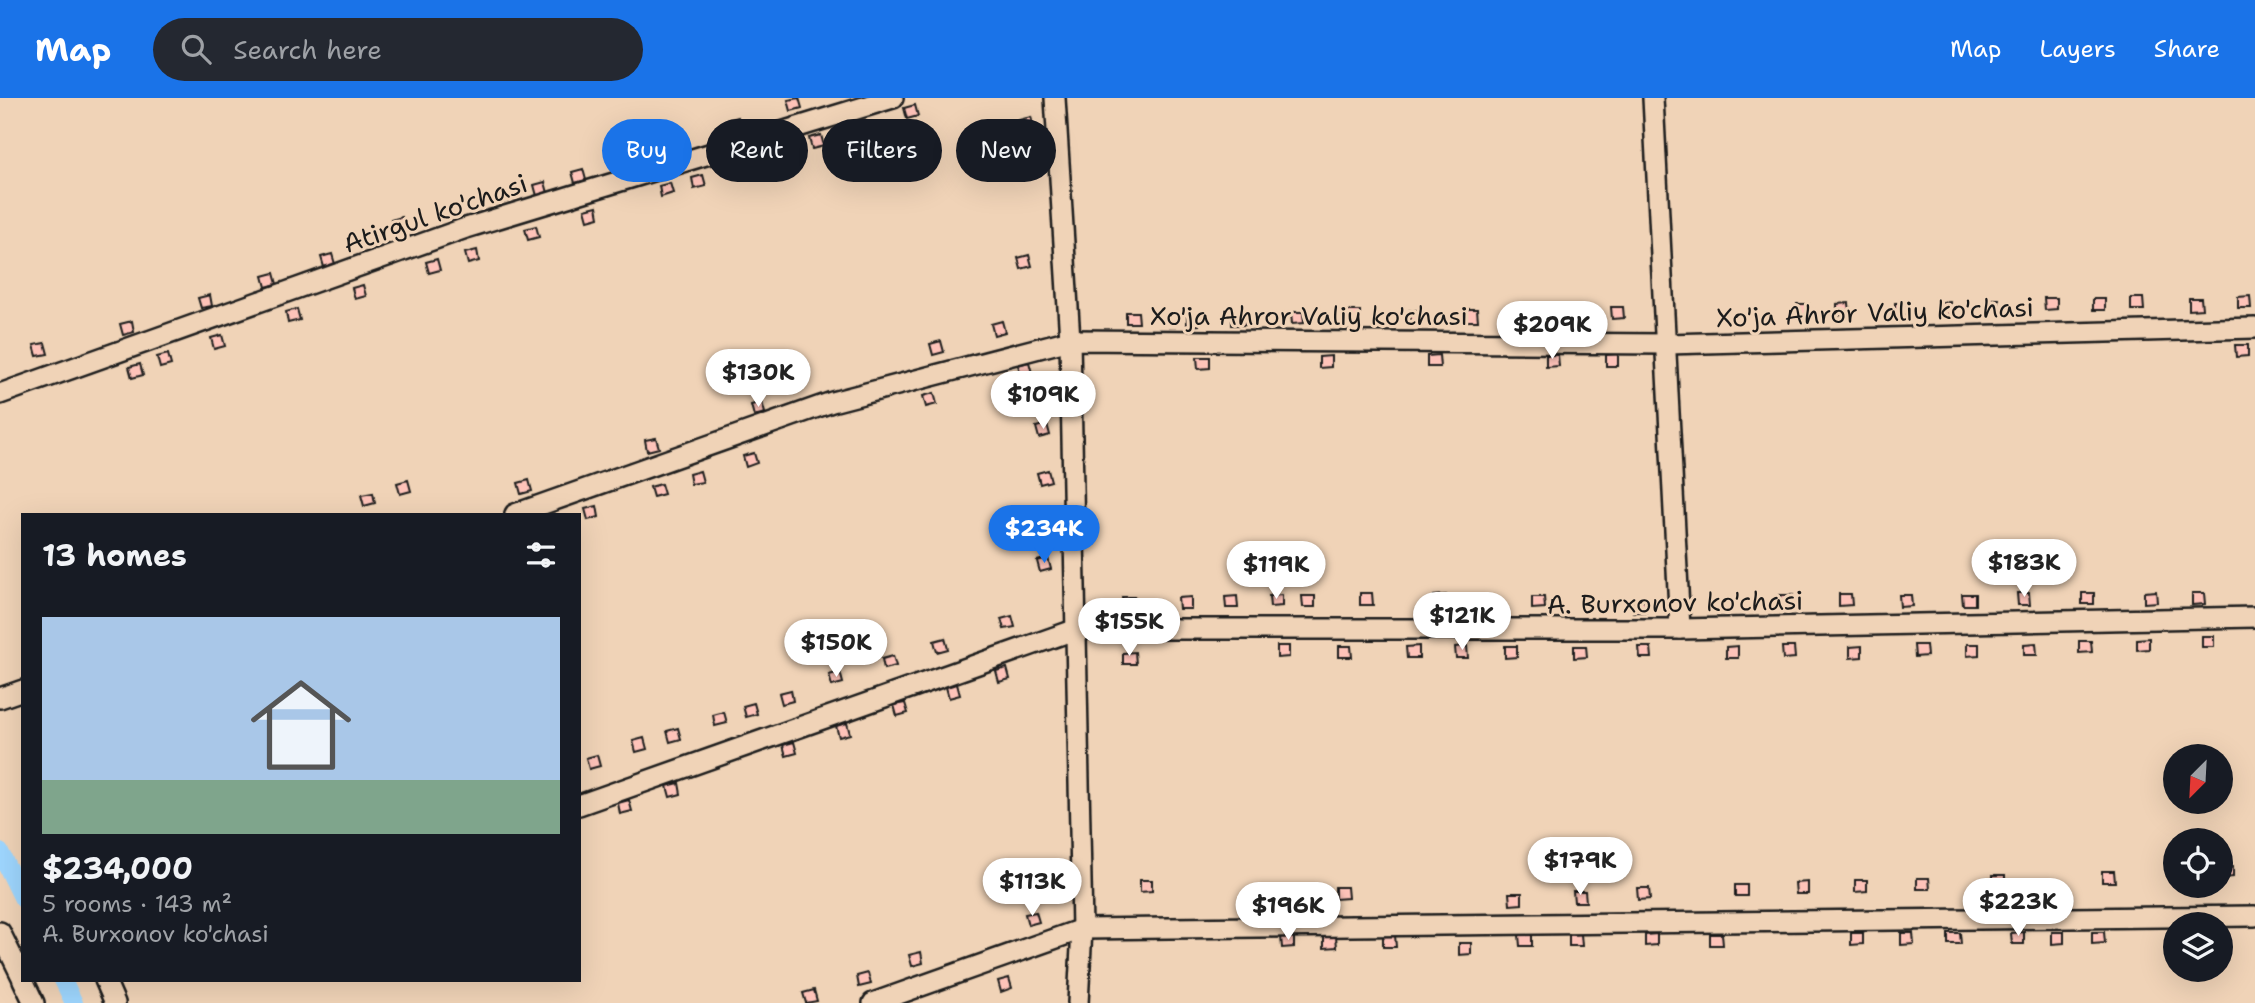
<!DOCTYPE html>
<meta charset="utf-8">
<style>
:root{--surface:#171b24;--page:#242831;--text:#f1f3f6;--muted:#9ea1a6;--line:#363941;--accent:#1a73e8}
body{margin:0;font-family:"Shantell Sans",sans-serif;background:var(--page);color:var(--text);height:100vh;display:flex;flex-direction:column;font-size:26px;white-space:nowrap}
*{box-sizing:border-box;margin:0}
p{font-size:23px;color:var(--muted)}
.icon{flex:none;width:38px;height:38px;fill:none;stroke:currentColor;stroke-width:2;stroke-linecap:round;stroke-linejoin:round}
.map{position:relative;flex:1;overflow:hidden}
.drawer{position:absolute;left:21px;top:415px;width:560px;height:469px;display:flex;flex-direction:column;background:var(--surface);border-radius:0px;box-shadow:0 7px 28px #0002}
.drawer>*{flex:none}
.hud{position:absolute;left:602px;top:21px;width:665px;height:63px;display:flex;gap:14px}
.needle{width:46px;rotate:204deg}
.controls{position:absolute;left:2163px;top:646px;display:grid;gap:14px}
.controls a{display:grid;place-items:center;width:70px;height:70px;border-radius:50%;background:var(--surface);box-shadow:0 7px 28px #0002;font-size:35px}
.price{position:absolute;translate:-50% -60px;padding:0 16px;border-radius:24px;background:#fff;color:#222;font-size:23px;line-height:46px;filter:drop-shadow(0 2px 4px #0008)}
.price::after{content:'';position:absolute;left:50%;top:42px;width:21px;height:16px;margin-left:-10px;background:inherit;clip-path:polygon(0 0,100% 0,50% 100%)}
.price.active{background:var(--accent);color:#fff}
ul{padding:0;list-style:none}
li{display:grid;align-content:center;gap:14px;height:371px;padding:0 21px}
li+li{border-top:2px solid var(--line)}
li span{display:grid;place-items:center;height:217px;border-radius:0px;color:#555}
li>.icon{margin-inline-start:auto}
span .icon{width:126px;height:126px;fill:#fffc;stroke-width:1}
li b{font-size:30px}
h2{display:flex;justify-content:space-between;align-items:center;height:84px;padding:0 21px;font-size:30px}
.chip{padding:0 24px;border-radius:32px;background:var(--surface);box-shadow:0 7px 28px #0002;font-size:24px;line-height:63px}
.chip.active{background:var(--accent);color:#fff}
header{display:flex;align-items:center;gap:42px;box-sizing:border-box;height:98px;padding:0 35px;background:var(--accent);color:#fff}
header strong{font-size:33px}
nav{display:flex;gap:38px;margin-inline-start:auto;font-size:24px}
.search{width:490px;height:63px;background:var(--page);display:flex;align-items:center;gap:18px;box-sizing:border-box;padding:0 24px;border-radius:38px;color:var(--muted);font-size:26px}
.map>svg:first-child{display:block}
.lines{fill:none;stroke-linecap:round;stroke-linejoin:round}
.canal{stroke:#9ed6fe;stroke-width:18}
.building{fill:#fec3b9;stroke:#1c1c1c;stroke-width:2}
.minor-casing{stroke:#1c1c1c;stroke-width:24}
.minor{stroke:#f0d3b7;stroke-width:19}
.labels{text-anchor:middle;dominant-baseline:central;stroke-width:6;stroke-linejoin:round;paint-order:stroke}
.street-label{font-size:26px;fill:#1c1c1c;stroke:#f0d3b7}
</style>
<header>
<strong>Map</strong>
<div class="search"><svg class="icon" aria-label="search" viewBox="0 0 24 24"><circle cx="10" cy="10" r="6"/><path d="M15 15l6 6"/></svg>Search here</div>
<nav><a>Map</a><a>Layers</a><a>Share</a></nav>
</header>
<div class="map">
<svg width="2255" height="905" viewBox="0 0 2255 905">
<rect width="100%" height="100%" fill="#f0d3b7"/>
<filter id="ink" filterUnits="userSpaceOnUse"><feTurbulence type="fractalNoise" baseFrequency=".0143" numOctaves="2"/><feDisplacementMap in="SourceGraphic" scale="14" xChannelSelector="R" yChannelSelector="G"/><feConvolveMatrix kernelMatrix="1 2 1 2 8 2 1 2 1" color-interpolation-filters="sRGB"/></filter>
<g filter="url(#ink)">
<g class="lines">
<g class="canal">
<path d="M0,754L23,801"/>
<path d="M63,882L74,905"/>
</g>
</g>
<g class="building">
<path d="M799,0L802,10L791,13L788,2Z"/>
<path d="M915,7L918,18L907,21L904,10Z"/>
<path d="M738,19L741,30L730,33L727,22Z"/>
<path d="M1031,19L1034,30L1022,33L1019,22Z"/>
<path d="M871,24L874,35L862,38L860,27Z"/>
<path d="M821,37L824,48L812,51L809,40Z"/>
<path d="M662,45L665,56L654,59L651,48Z"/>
<path d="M620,59L623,70L612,73L609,62Z"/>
<path d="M760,62L762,73L751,76L748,66Z"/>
<path d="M583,71L586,82L575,85L572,74Z"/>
<path d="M703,77L706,88L694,91L692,80Z"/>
<path d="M545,84L548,95L537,98L534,87Z"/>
<path d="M670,85L673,95L661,99L659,88Z"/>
<path d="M597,108L599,119L588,122L585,111Z"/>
<path d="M402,119L405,130L394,133L391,122Z"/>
<path d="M536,128L539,139L528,142L525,131Z"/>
<path d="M477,152L479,163L468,166L465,155Z"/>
<path d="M332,156L335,166L324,169L321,159Z"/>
<path d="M1029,157L1032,168L1021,171L1018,160Z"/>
<path d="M437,161L440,172L429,175L426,164Z"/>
<path d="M274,175L277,186L266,189L263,178Z"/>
<path d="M363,187L366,198L355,201L352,190Z"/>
<path d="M210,197L212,208L201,210L198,200Z"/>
<path d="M2250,198L2251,210H2238V199Z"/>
<path d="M2044,200H2057V211L2045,212Z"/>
<path d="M2131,200H2143L2144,212H2131Z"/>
<path d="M2189,200H2201L2202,211L2189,212Z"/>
<path d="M1986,201H1999V213H1987Z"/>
<rect x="2093" y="201" width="12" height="11"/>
<path d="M1950,204L1951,216H1939L1938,205Z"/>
<path d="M1849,205L1850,216L1837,217V206Z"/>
<path d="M1895,205H1907L1908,216L1895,217Z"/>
<path d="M1797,206H1809V217L1797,218Z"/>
<path d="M1555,209L1556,221H1544L1543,210Z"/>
<path d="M1611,209H1623L1624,220L1612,221Z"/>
<path d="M297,211L300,222L288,225L286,214Z"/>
<path d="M1465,211H1477L1478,223H1465Z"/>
<path d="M1410,212H1422L1423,223L1411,224Z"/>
<path d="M1347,213H1360V224L1348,225Z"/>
<path d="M1126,214H1138L1139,225H1126Z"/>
<path d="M1291,214H1303L1304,225L1292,226Z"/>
<path d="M1244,215L1245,227H1232V216Z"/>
<path d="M1187,216H1199V227L1187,228Z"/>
<path d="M132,223L134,234L123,237L120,226Z"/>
<path d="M1002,223L1005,234L994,237L991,226Z"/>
<path d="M222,237L225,248L214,251L211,240Z"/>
<path d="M941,243L944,254L933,257L930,246Z"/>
<path d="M45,245L48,256L37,258L34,247Z"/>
<path d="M2235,247H2248V258L2236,259Z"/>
<path d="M168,256L171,267L160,270L157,259Z"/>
<path d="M1618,256V268H1606V257Z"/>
<path d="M1439,257L1440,269H1427V258Z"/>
<path d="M1546,257H1558L1559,268L1546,269Z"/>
<path d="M1331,258V269L1319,270V259Z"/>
<path d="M1197,259H1210V270L1198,271Z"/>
<path d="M1029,264L1032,275L1021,278L1018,267Z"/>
<path d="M140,266L143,277L132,280L129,269Z"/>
<path d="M934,295L937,306L926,309L923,298Z"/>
<path d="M762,304L765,315L754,318L751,307Z"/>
<path d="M1047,326L1050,337L1039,340L1036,329Z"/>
<path d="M656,340L659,350L647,353L645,342Z"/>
<path d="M754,355L757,365L746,369L743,358Z"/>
<path d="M1048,372L1051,383L1040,386L1037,375Z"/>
<path d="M700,373L703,384L691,386L689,376Z"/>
<path d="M408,382L411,393L400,396L397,385Z"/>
<path d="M529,382L532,393L521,396L518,385Z"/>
<path d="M661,386L664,396L653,399L650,389Z"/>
<path d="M373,395L375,405L364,408L361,397Z"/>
<path d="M597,408L599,419L588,422L585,411Z"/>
<path d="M1048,421L1051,432L1040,435L1037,424Z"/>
<path d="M1048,460L1051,471L1040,474L1037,463Z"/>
<path d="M2156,493L2157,504L2144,505V494Z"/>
<path d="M1360,495H1372L1373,507H1360Z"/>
<path d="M2017,495H2029L2030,507H2018Z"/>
<rect x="2082" y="495" width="12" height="11"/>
<path d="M2192,495H2204L2205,506L2192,507Z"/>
<path d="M1839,496H1851L1852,507L1839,508Z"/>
<path d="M1962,496H1975V507H1963Z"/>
<path d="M1282,497V508L1270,509L1269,498Z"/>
<path d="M1446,497L1447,509H1435L1434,498Z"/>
<path d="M1780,497H1793V508H1781Z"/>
<path d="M1899,497H1911L1912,508L1900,509Z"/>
<path d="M1237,498L1238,510H1226L1225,499Z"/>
<path d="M1302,498H1315V509H1303Z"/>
<path d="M1475,498H1488V509H1476Z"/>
<path d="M1122,499H1135V510H1123Z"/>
<path d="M1191,499V511H1179L1178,500Z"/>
<path d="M1532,499H1544L1545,510L1532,511Z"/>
<path d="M1633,503H1645L1646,514H1633Z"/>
<path d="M1012,518L1015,529L1004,531L1001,521Z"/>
<rect x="2202" y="538" width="12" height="11"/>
<path d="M945,540L948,551L937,554L934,543Z"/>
<path d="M2149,540V551L2137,552V541Z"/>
<path d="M2079,543H2091L2092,554L2079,555Z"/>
<path d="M2036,545L2037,557H2024V546Z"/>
<path d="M1967,546H1979V557L1967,558Z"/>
<path d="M1914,547H1926L1927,558L1915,559Z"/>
<path d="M1277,548H1289V559L1277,560Z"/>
<path d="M1339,548H1351L1352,559H1339Z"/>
<path d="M1419,548V560H1407L1406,549Z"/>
<path d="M1467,548L1468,560H1456L1455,549Z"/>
<path d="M1505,548H1517V559L1505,560Z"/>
<path d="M1574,548H1586L1587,559L1574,560Z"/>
<path d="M1738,548V560H1726V549Z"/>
<path d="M1862,548V559L1850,560V549Z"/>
<path d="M1639,549H1651L1652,560H1640Z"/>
<path d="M1782,549H1794L1795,560L1783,561Z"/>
<path d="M1135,554L1136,566H1123V555Z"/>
<path d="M893,558L896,568L884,571L882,561Z"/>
<path d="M1007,570L1010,581L999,584L996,573Z"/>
<path d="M840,574L843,585L832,588L829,577Z"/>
<path d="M957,586L960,597L949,600L946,589Z"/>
<path d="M791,592L793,603L782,606L779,595Z"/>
<path d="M754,605L757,616L746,619L743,608Z"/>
<path d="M905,605L908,615L897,618L894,607Z"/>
<path d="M724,614L727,625L715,628L713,617Z"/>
<path d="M847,625L850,636L839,639L836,628Z"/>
<path d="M678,630L681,641L670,644L667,633Z"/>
<path d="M644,640L647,651L636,654L633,643Z"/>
<path d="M794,644L797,655L786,658L783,647Z"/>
<path d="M597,657L600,668L589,671L586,660Z"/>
<path d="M679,685L681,696L670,699L667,688Z"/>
<path d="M629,702L632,713L620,716L618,705Z"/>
<path d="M2221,768H2233V779L2221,780Z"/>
<path d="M2102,773H2114L2115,784H2102Z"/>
<path d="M1993,777H2005V788L1993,789Z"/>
<path d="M1917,780H1929L1930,791H1917Z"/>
<path d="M1140,782H1152V793L1140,794Z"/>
<path d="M1855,782H1867V793L1855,794Z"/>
<path d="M1808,784V796H1796L1795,785Z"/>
<rect x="1735" y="787" width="12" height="11"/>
<path d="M1335,789H1347L1348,800L1335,801Z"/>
<path d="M1637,790H1649L1650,801L1638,802Z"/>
<path d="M1573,793H1585L1586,804H1574Z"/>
<path d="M1509,795H1522V806L1510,807Z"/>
<path d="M1036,814L1039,824L1028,827L1025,816Z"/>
<path d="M2024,834V846H2012L2011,835Z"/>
<path d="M2052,834H2064V845L2052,846Z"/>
<path d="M2092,834H2104L2105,845L2092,846Z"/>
<path d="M1851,835H1863V846L1851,847Z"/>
<path d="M1901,835H1913L1914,846L1901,847Z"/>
<path d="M1948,835H1960L1961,846H1948Z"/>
<path d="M1581,836L1582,848H1569V837Z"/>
<path d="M1657,836V847L1645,848V837Z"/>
<path d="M1710,836H1722L1723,847H1710Z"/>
<path d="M1395,837L1396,849H1383V838Z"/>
<path d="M1519,837H1532V848H1520Z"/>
<path d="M1281,838H1294V849L1282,850Z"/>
<path d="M1324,838H1336L1337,849L1324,850Z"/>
<path d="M1459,845H1471V856L1459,857Z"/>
<path d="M921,854L923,865L912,868L909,857Z"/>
<path d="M868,875L871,886L859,889L857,878Z"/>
<path d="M1009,880L1012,890L1001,894L998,883Z"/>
<path d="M814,892L817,903L806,905L803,895Z"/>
</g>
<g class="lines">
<g class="minor-casing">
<g id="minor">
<path d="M1055,0L1070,242L1082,831L1078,905"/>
<path d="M1653,0L1680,531"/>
<path d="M0,296L466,130L893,0"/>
<path d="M515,416L832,304L1070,242L1667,246L2255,230"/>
<path d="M0,600L23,592"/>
<path d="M579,707L1077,531H1680L2255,519"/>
<path d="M0,834L23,881"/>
<path d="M23,882L34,905"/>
<path d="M105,882L115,905"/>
<path d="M873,905L1082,831L2255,818"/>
</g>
</g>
<use href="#minor" class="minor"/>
</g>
</g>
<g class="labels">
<g class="street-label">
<text transform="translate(435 115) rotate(-19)">Atirgul ko'chasi</text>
<text transform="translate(1875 214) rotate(-2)">Xo'ja Ahror Valiy ko'chasi</text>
<text x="1309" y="217">Xo'ja Ahror Valiy ko'chasi</text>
<text transform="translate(1675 504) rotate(-1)">A. Burxonov ko'chasi</text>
</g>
</g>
</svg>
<div class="controls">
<a><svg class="needle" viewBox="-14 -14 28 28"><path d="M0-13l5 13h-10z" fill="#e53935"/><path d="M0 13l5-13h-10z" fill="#9ea1a6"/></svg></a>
<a><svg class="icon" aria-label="locate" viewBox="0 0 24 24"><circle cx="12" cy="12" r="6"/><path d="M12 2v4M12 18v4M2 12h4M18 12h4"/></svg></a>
<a><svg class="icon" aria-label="layers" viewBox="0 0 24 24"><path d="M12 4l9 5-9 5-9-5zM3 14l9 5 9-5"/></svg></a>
</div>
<b class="price" style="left:1552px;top:263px">$209K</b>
<b class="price" style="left:758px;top:311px">$130K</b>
<b class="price" style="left:1043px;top:333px">$109K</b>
<b class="price active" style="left:1044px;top:467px">$234K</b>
<b class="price" style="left:2024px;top:501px">$183K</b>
<b class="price" style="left:1276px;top:503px">$119K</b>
<b class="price" style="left:1462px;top:554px">$121K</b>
<b class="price" style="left:1129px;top:560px">$155K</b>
<b class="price" style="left:836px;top:581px">$150K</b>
<b class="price" style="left:1580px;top:799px">$179K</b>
<b class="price" style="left:1032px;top:820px">$113K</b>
<b class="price" style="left:2018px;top:840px">$223K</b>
<b class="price" style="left:1288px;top:844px">$196K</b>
<div class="hud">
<a class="chip active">Buy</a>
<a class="chip">Rent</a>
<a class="chip">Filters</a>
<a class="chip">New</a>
</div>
<section class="drawer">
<h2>13 homes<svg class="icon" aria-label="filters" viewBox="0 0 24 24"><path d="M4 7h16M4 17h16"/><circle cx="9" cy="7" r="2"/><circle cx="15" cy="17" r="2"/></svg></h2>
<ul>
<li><span style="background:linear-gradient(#a9c7e8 75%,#7fa58c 0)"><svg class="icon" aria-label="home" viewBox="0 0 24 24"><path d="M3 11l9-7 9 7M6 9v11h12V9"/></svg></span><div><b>$234,000</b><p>5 rooms · 143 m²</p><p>A. Burxonov ko'chasi</p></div></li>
</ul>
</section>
</div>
